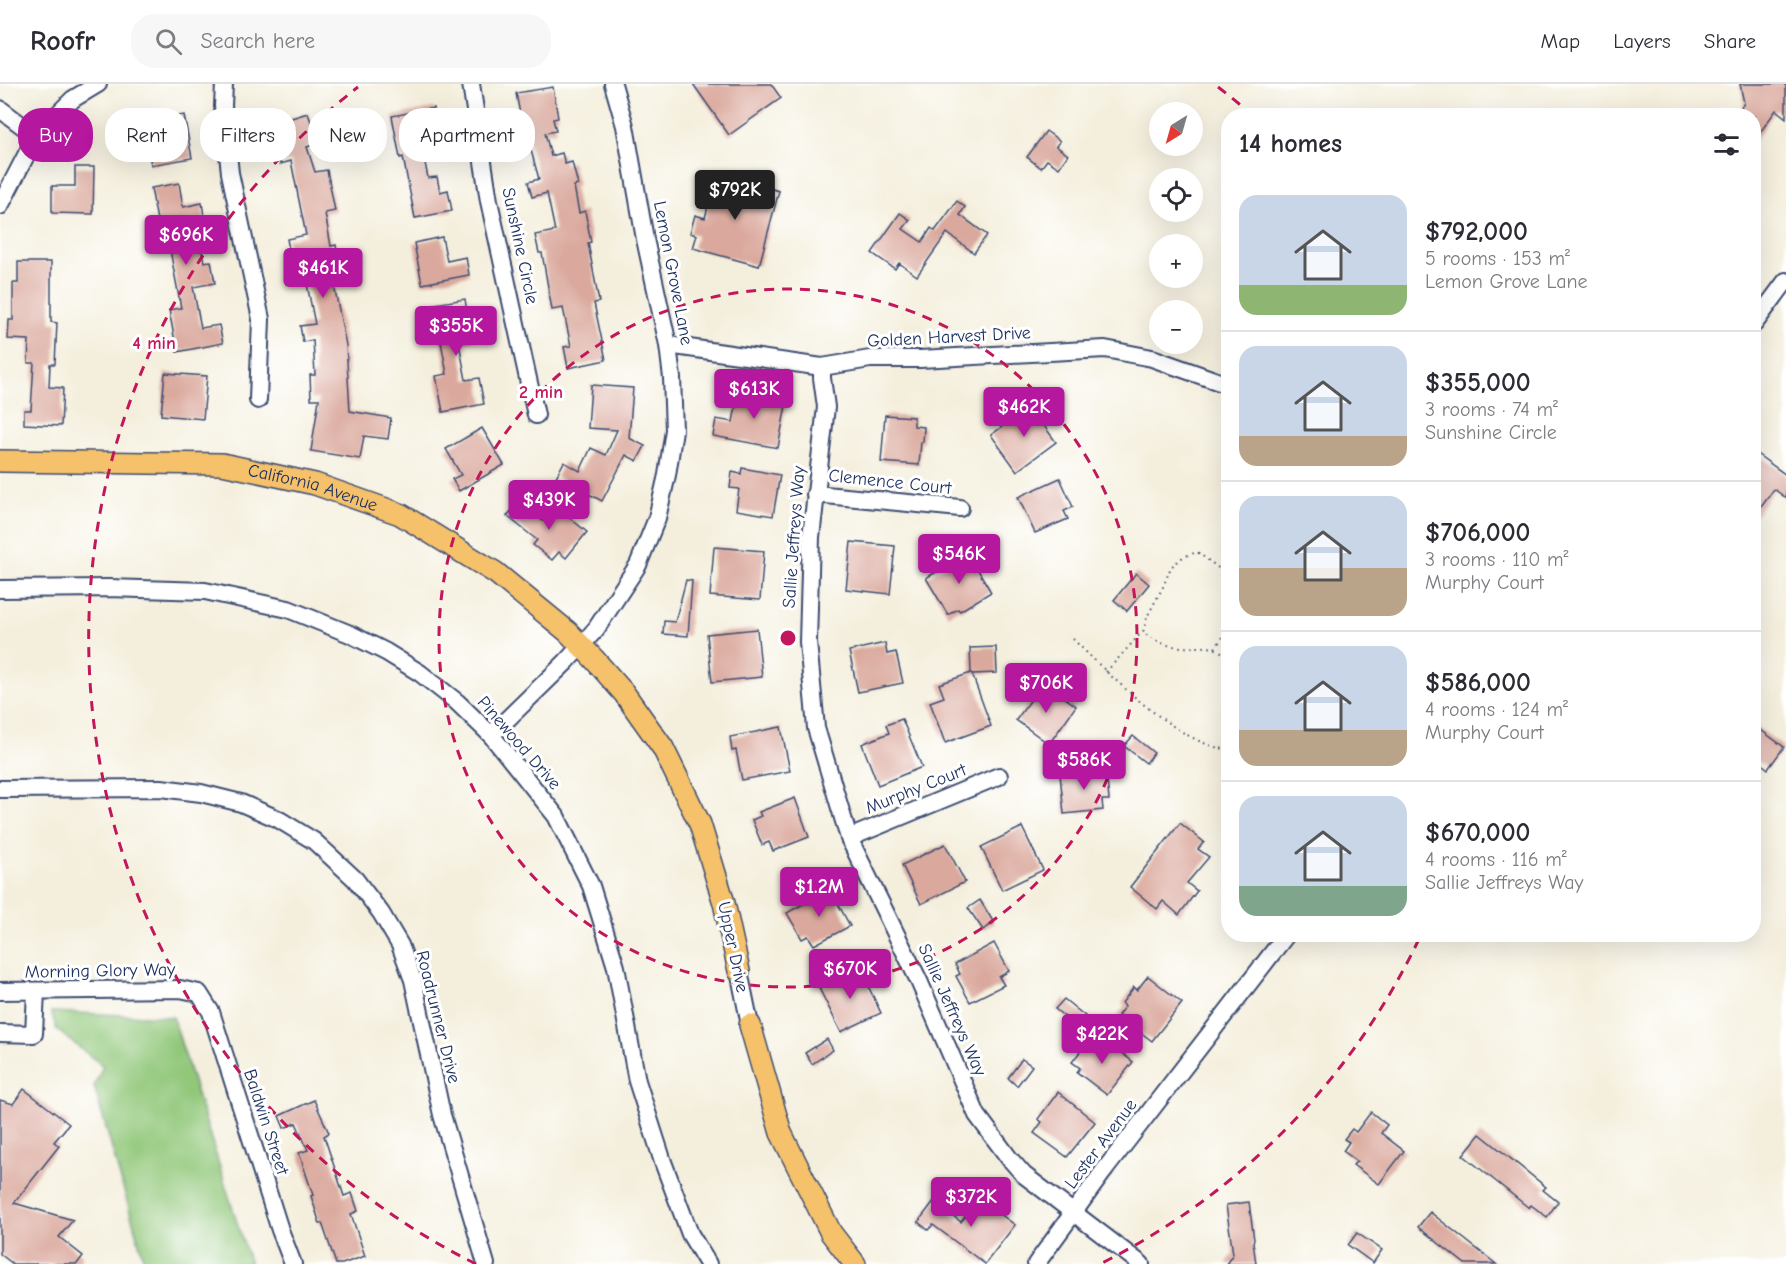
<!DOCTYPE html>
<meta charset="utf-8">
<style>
:root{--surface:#fff;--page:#f7f7f7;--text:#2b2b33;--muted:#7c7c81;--line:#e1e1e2;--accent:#b5179e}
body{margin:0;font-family:"Comic Neue",sans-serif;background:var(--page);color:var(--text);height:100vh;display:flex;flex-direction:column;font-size:22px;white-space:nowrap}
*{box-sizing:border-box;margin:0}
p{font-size:20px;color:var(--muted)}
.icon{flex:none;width:33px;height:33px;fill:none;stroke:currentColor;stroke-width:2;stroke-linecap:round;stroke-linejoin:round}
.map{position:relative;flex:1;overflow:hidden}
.side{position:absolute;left:1221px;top:24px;width:540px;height:834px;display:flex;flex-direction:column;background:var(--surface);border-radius:24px;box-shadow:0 6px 24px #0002}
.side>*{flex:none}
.hud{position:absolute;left:18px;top:24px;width:570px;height:54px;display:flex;gap:12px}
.needle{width:39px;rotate:217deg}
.controls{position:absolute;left:1149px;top:18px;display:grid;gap:12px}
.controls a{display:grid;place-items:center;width:54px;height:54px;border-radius:50%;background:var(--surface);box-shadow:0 6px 24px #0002;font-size:30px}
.price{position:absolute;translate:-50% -51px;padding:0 14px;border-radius:6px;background:var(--accent);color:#fff;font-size:20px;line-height:39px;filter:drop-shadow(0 2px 3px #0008)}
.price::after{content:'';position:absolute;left:50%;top:36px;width:18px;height:14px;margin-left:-9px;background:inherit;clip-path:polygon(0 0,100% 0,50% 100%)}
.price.selected{background:#222;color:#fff}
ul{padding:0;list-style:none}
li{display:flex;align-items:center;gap:18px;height:150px;padding:0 18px}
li+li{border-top:2px solid var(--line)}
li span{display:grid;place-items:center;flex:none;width:168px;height:120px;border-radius:18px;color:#555}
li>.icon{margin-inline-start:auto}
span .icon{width:72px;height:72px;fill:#fffc;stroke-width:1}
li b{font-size:26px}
h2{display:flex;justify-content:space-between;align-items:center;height:72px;padding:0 18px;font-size:26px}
.tag{padding:0 21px;border-radius:24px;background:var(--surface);box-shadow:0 6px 24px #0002;font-size:21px;line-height:54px}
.tag.selected{background:var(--accent);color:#fff}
header{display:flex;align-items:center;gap:36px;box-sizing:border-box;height:84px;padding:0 30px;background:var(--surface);border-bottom:2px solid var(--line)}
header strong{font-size:28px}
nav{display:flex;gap:33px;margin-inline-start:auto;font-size:21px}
.search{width:420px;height:54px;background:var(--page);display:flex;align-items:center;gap:15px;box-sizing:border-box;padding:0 21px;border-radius:24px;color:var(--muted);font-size:22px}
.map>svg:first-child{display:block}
.green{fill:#91c779;stroke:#567b6c;stroke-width:1.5}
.building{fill:#daa89c}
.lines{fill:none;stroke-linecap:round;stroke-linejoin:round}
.minor-casing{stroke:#3c4c71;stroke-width:20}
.major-casing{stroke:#3c4c71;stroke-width:24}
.path{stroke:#3c4c71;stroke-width:2;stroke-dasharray:1.5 4.5;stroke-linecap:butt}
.minor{stroke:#fff;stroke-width:16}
.major{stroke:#f5c16b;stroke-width:21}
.ring{fill:none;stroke:#c2185b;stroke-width:3;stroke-dasharray:10 8}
.labels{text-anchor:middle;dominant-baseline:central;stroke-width:6;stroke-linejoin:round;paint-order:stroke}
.street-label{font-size:18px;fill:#1b2f5e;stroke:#fff}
.centre{fill:#c2185b;stroke:#fff;stroke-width:3}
.ring-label{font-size:18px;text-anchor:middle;font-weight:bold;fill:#c2185b;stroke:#fff;stroke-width:6;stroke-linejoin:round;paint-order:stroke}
</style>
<header>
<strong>Roofr</strong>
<div class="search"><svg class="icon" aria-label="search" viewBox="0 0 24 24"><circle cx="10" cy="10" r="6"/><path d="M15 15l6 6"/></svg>Search here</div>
<nav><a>Map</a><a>Layers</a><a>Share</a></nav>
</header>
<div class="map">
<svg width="1786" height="1180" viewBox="0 0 1786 1180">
<rect width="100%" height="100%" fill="#fff"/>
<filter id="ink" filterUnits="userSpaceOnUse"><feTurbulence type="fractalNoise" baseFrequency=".0167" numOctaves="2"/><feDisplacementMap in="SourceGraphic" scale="12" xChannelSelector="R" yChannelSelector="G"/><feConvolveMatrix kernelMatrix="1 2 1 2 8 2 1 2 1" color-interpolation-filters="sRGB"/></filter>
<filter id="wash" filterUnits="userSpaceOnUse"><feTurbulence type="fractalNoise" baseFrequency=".008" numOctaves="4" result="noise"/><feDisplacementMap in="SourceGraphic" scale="24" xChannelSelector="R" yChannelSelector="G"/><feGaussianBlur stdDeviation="1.35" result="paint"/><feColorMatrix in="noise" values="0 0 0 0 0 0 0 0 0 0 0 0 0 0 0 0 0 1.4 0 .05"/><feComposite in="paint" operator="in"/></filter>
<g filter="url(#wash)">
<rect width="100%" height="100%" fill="#f4efdd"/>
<path class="green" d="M51,928L173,933L250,1180H145L94,1002L103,982L57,946Z"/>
<g id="blocks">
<g class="building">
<path d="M693,0H771L781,14L729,51Z"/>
<path d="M1740,0H1786V34L1776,26L1754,57V32H1735L1744,19Z"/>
<path d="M553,3L558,34L553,35L556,47L545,49L551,72L562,69L565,80L572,78L578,101L574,102L579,129L585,127L591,158L588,159L599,218L594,219L606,276L568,284L564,263L571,262L563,224L552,226L542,169H539L535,151L555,147L547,109L532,113L528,98L539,95L527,52L519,53L515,31L520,30L516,9Z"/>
<path d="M434,24L442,66L423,69L428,94L437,93L440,108L448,106L452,127L415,134L403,73L400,74L392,32Z"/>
<path d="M308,29L318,59L307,63L315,88L327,86L335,127L325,129L331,162L336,161L341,189L332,191L346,261L350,327L391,334L388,355L364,352L360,375L311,367L319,315H311L310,291H315L313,256L303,258L300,242L315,240L306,195L295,197L287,155L306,151L291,77L280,80L268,41Z"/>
<path d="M184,31L192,74L151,81L143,38Z"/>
<path d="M1046,47L1060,57L1056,62L1068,71L1059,84L1047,76L1041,84L1027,73Z"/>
<path d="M75,83H94L93,130L52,129V102H75Z"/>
<path d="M717,88L739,94L736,103L761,110L763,102L779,107L759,182L693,164L697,151L690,149L695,131L705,134Z"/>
<path d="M179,99L183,123L202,119L205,138L197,140L204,178L211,177L215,199L193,203L201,244L219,241L223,259L177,268L169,226L181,224L166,145L159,147L151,104Z"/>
<path d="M957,117L965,123L960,131L987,151L974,169L947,149L917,192L899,179L895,185L872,169L900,129L910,136L903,145L922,158L931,144L935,147Z"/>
<path d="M442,153L447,177L466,173L469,191L422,200L414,159Z"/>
<path d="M18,178H51V238L57,239L55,280H50L49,303L63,304L61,342L24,340V326H31L34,279H28L29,256L8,255L9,236H13V199H18Z"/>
<path d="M465,215L468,234L475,233L479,255L459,259L466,296L479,294L484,320L443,328L436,292L447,290L434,220Z"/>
<path d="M165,289L207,292L203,335L161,331Z"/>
<path d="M591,301L633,304L629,354L645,362L637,377L626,371L602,417L556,393L564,378L580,387L591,364L606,371L617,346L588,344Z"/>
<path d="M739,306L787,316L778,364L713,352L716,335L733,338Z"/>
<path d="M1035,319L1044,332L1039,335L1056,358L1017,387L991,351Z"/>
<path d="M885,331L914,333V342L924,343L923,358H921L919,381L881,378Z"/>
<path d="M482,344L504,381L459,407L452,395L461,391L446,365Z"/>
<path d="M1754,368L1786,391V414L1774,405L1754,433Z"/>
<path d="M742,384L780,391L773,432L736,426L739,405L730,404L732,388L741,390Z"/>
<path d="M1060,394L1073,423L1064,427L1068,435L1035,449L1018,413Z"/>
<path d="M519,418L543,437L555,422L587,448L566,474L559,468L552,476L533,461L537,456L507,432Z"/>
<path d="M851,458L895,462L890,510L846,505Z"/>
<path d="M714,463L764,467L760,516L710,512Z"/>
<path d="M968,469L991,508L960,527L958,525L948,531L926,494Z"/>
<path d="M1136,489L1149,500L1127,527L1114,516Z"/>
<path d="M686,496L692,497L688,552L663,550L664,537L675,538Z"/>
<path d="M757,545L762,593L712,598L707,550Z"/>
<path d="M885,559L887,570L896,568L903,599L858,608L849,567Z"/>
<path d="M996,563L997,589L972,590L991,642L945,659L930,618L944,613L939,600L971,589L970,564Z"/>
<path d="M1050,603L1076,622L1049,660L1016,636L1038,606L1045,611Z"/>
<path d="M902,635L922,683L878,701L862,660L889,649L886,641Z"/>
<path d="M1754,641L1784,663L1768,685L1754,674Z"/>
<path d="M781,643L790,687L742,696L736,666L732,667L730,653Z"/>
<path d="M1133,652L1154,669L1146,679L1124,662Z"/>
<path d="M1106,685L1109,716H1102L1103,726L1064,730L1060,690Z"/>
<path d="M795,714L809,753L773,767L769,758L762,761L752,736L761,732L759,728Z"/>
<path d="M1180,739L1204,758L1198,765L1209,773L1187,799L1197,807L1179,831L1163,817L1157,825L1130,803Z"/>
<path d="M1022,743L1043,786L1002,806L981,763Z"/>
<path d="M945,760L965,798L921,820L902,781Z"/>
<path d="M830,805L850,842L814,861L808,852L802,855L787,829Z"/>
<path d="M980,816L994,839L983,846L968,824Z"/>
<path d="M994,859L1009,887L999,893L1004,901L970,918L956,892L960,890L955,880Z"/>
<path d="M860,885L881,929L841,948L819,904Z"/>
<path d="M1148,892L1182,919L1152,957L1118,931L1125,922L1122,919L1134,903L1137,906Z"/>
<path d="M1064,915L1085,932L1076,942L1055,925Z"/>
<path d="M1102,954L1133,978L1107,1011L1077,988L1080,984L1072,978L1089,956L1096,961Z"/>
<path d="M827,955L833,966L812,980L805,969Z"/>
<path d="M1022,975L1032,982L1017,1002L1008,994Z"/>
<path d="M24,1005L69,1040L54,1058L59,1062L14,1119L73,1136L59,1153L83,1172L77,1180H13L0,1170V1016L13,1020Z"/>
<path d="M1058,1008L1095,1038L1067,1073L1034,1049L1042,1038L1038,1035Z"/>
<path d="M314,1016L329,1049L324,1052L344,1112L352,1109L358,1127L351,1130L365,1172L342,1180H336L322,1139L320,1140L311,1112L313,1111L299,1069L308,1066L296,1039L284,1044L279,1032Z"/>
<path d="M1371,1028L1387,1041L1381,1049L1404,1067L1379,1100L1353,1081L1357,1077L1343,1067L1349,1058L1344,1055L1352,1045L1356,1048Z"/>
<path d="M1480,1050L1546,1103L1543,1106L1558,1118L1547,1133L1531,1121L1529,1124L1463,1071Z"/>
<path d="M981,1116L1015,1141L985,1180L933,1141L928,1146L918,1138L934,1117L961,1138L972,1124L973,1126Z"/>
<path d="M1249,1118L1254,1156L1253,1158L1256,1180H1226L1233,1170L1226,1121Z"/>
<path d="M1430,1128L1496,1180H1465L1418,1143Z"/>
<path d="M1357,1149L1382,1166L1373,1179L1348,1161Z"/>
</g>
</g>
</g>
<g filter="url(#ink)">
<use href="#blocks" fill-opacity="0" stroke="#3c4c71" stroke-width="1.5"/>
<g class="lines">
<g class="minor-casing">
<g id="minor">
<path d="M224,0L223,22L230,89L261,235L258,316"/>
<path d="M471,0L489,117L536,331"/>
<path d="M0,25L36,52"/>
<path d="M0,122L36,52L73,15L98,0"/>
<path d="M1754,240L1786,197"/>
<path d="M668,261L822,283L870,275H920L1105,265L1152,274L1228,301"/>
<path d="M822,283V294L826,323L811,453L808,558L816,644L849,754L919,897L977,1031L1009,1074L1024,1091L1141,1180"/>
<path d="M815,410L960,424"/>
<path d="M0,505L109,504L205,507L288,525L350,550L386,568L420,589L457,618L491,651L556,732L591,802L616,883L637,997L663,1078L690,1150L708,1180"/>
<path d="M491,651L566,578L596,545L638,481L657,434L667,391L674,346L672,294L668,261L645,155L625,42L613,0"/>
<path d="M0,705L161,704L201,709L241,719L278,735L314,757L355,795L381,829L400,861L413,896L442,1031L486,1180"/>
<path d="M849,754L999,692"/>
<path d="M739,887L750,941"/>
<path d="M0,907L180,905L199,909L211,928L280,1146L293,1180"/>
<path d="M0,949L34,950L36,907"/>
<path d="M1036,1180L1103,1088L1287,850"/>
</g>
</g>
<g class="major-casing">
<g id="major">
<path id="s1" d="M0,377L222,380L315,400L400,430L496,489L568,548L594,575L624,609L663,664L700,740L724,819L739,887"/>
<path d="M750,941L781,1049L831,1149L855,1180"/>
</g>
</g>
<g class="path">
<path d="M1228,491L1197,468L1183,473L1171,483L1163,503L1148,531L1143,548C1157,560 1173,564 1192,563C1200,563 1209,562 1216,565C1221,567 1225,571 1228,573"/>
<path d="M1073,555C1106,588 1181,663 1228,665"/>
<path d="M1215,564L1228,546"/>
<path d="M1106,588L1142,548"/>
</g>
<use href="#minor" class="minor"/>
<use href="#major" class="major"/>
</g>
</g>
<g class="ring">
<circle cx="788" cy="554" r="349"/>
<path d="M1419 855A699 699 0 0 1 1100 1180M476 1180A699 699 0 0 1 358 3M1218 3A699 699 0 0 1 1251 30"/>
</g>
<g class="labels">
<g class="street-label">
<text transform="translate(520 162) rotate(78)">Sunshine Circle</text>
<text transform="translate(673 189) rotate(79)">Lemon Grove Lane</text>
<text transform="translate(949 253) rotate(-3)">Golden Harvest Drive</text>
<text transform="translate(890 398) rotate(6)">Clemence Court</text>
<text stroke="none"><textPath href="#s1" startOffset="316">California Avenue</textPath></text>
<text transform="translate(794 453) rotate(-86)">Sallie Jeffreys Way</text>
<text transform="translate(519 659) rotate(49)">Pinewood Drive</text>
<text transform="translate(916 705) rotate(-22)">Murphy Court</text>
<text transform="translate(733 863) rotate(78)">Upper Drive</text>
<text transform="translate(100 887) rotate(-1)">Morning Glory Way</text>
<text transform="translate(952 926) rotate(66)">Sallie Jeffreys Way</text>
<text transform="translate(438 933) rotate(76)">Roadrunner Drive</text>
<text transform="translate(266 1038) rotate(72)">Baldwin Street</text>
<text transform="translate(1101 1060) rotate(-53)">Lester Avenue</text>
</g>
</g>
<circle cx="788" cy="554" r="9" class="centre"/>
<g class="ring-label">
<text x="154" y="265">4 min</text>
<text x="541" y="314">2 min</text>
</g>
</svg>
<div class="controls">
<a><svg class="needle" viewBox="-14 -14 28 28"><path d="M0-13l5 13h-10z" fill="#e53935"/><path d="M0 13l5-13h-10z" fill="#7c7c81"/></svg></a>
<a><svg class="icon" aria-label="locate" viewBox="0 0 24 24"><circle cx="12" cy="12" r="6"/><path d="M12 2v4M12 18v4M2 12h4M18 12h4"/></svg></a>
<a>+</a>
<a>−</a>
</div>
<b class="price selected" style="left:735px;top:137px">$792K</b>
<b class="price" style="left:186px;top:182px">$696K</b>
<b class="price" style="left:323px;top:215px">$461K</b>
<b class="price" style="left:456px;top:273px">$355K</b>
<b class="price" style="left:754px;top:336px">$613K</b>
<b class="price" style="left:1024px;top:354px">$462K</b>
<b class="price" style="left:549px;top:447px">$439K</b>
<b class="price" style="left:959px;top:501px">$546K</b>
<b class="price" style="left:1046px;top:630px">$706K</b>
<b class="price" style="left:1084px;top:707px">$586K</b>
<b class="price" style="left:819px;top:834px">$1.2M</b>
<b class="price" style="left:850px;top:916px">$670K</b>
<b class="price" style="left:1102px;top:981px">$422K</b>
<b class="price" style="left:971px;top:1144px">$372K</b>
<div class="hud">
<a class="tag selected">Buy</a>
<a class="tag">Rent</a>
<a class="tag">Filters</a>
<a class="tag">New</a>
<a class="tag">Apartment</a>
</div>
<section class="side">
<h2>14 homes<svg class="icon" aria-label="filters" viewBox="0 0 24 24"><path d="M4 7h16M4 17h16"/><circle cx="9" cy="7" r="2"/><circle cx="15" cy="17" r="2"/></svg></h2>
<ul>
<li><span style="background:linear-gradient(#c9d6e8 75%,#8fb573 0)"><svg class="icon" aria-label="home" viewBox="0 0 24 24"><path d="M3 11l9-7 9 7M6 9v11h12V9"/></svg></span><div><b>$792,000</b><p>5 rooms · 153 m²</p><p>Lemon Grove Lane</p></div></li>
<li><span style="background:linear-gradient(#c9d6e8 75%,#b9a48a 0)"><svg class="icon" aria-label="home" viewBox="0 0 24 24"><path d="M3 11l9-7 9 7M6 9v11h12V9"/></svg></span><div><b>$355,000</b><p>3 rooms · 74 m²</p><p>Sunshine Circle</p></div></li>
<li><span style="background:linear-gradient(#c9d6e8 60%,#b9a48a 0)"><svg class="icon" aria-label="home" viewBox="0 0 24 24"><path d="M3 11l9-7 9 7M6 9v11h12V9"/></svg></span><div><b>$706,000</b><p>3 rooms · 110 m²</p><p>Murphy Court</p></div></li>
<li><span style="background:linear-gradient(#c9d6e8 70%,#b9a48a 0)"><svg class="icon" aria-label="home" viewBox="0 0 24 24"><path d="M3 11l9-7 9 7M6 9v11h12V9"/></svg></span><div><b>$586,000</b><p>4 rooms · 124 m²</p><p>Murphy Court</p></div></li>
<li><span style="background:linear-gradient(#c9d6e8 75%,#7fa58c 0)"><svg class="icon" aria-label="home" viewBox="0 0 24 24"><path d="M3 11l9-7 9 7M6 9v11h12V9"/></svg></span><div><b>$670,000</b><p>4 rooms · 116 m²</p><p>Sallie Jeffreys Way</p></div></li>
</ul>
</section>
</div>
